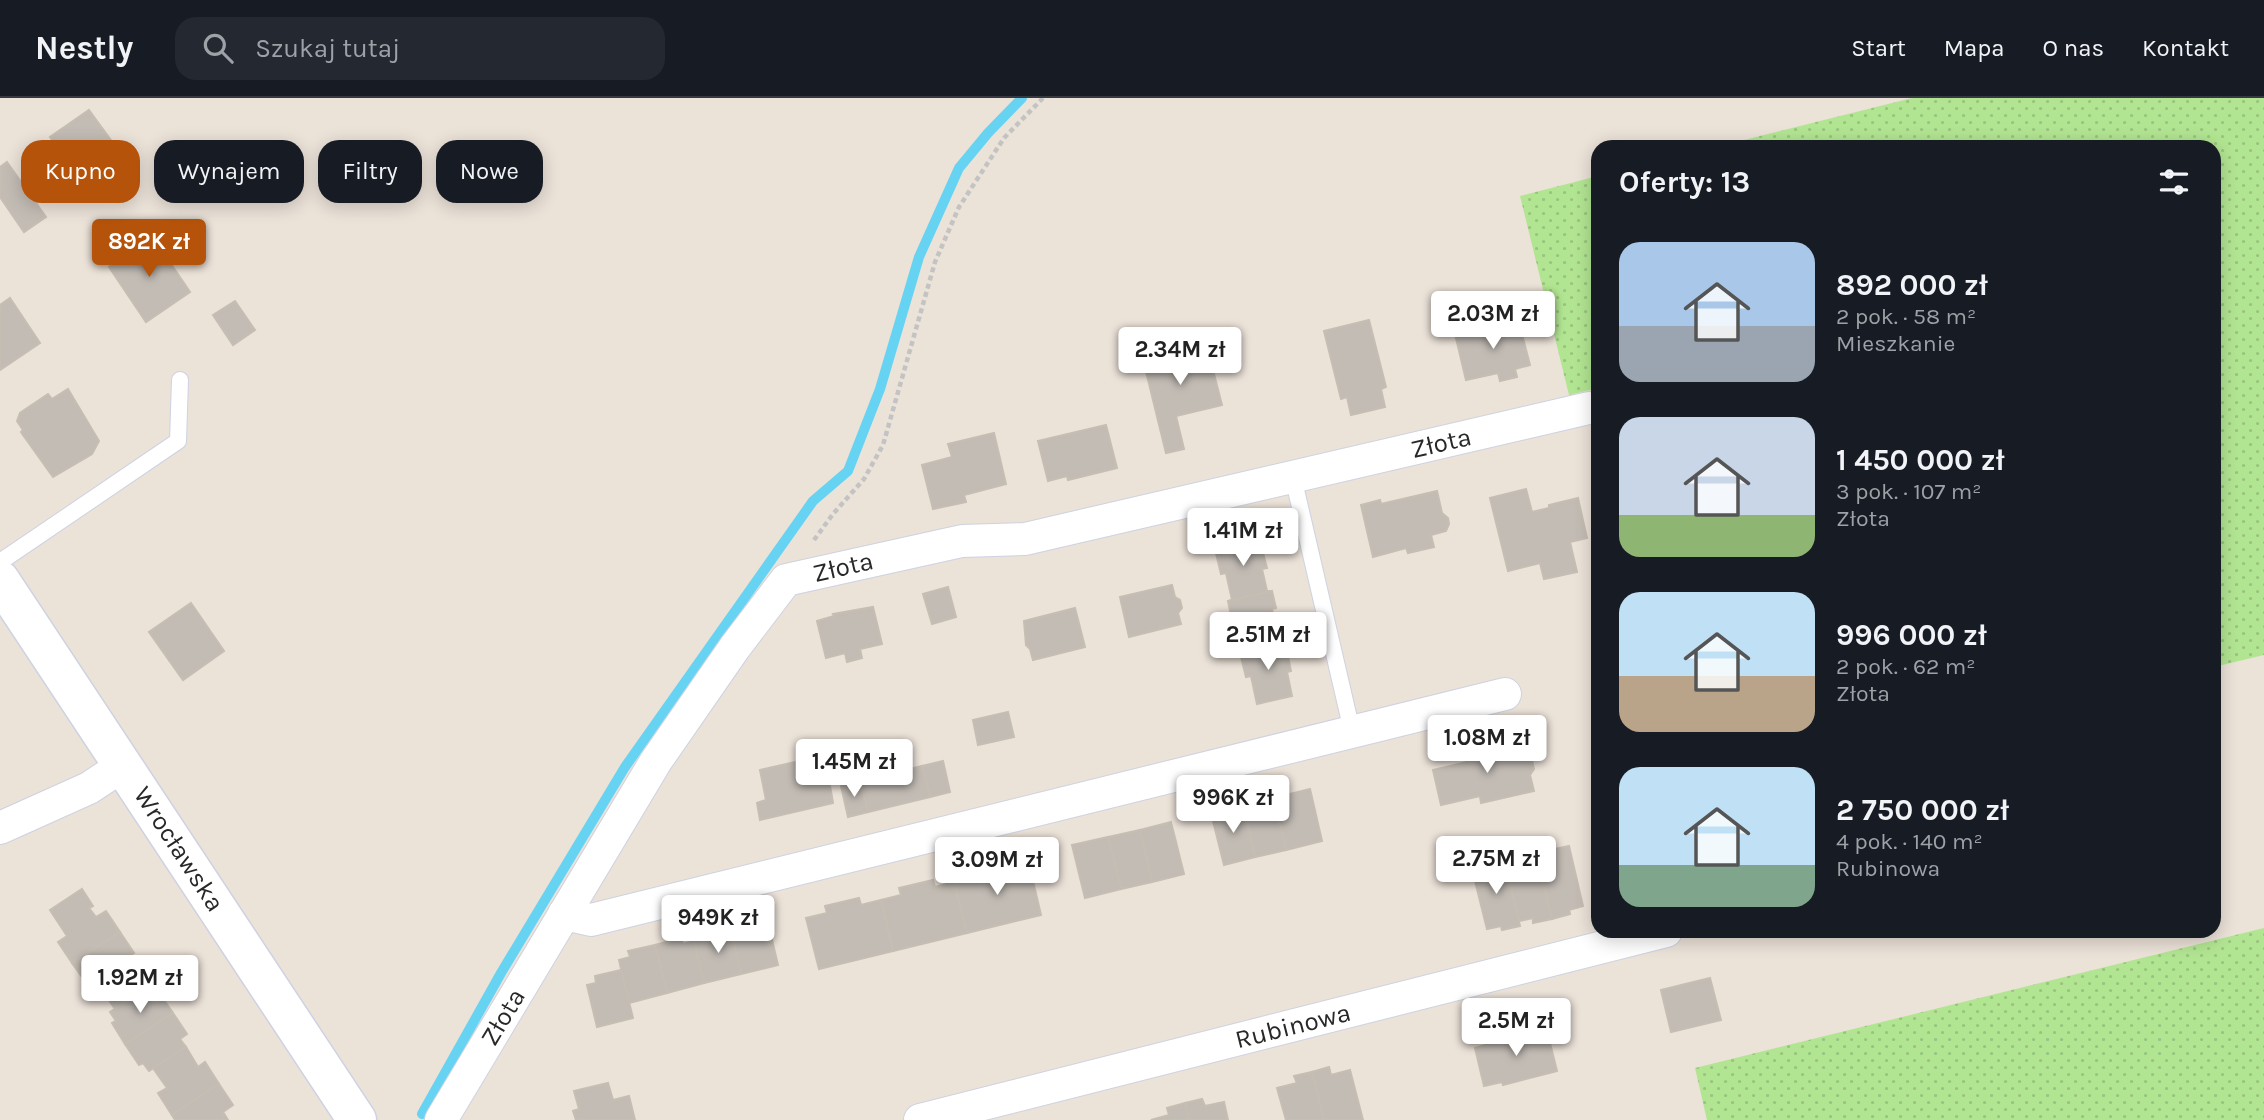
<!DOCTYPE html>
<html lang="pl">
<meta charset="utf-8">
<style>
:root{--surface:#171b24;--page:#242831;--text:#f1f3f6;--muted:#9ea1a6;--line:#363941;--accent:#b45309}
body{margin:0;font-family:Karla,sans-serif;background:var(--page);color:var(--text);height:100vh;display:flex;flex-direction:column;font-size:26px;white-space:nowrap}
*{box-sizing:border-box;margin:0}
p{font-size:23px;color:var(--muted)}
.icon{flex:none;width:38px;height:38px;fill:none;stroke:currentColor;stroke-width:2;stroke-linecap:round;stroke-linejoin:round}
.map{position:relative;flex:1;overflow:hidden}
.side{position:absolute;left:1591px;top:42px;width:630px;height:798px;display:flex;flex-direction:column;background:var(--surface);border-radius:21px;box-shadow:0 4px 18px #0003}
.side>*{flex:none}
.hud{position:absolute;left:21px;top:42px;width:665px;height:63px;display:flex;gap:14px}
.price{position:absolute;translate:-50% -60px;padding:0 16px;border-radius:7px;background:#fff;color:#222;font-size:23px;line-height:46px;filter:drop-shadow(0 2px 4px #0008)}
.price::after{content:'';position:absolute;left:50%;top:42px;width:21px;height:16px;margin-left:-10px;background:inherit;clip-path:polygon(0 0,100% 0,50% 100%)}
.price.active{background:var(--accent);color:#fff}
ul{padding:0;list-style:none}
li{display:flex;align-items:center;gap:21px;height:175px;padding:0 28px}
li span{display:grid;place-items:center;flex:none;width:196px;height:140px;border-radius:21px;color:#555}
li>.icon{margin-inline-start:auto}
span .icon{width:84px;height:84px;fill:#fffc;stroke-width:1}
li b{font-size:30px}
h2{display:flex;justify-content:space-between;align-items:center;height:84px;padding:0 28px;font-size:30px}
.chip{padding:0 24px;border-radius:21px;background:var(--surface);box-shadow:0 4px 18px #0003;font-size:24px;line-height:63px}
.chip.active{background:var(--accent);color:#fff}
header{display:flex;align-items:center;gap:42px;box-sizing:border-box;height:98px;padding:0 35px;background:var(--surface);border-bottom:2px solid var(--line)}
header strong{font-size:33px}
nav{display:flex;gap:38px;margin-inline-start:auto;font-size:24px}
.search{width:490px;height:63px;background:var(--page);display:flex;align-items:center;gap:18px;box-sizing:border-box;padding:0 24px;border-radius:21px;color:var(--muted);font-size:26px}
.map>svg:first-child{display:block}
.grass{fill:url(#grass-dots)}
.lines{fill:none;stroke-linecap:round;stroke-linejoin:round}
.stream{stroke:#66d3f3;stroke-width:10}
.building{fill:#c3bcb5;stroke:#c6beb2;stroke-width:2}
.lane-casing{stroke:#ced2e2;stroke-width:18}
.street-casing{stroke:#ced2e2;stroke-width:34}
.secondary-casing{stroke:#ced2e2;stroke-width:41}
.path{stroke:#c3c3c3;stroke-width:4.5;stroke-dasharray:5 3.5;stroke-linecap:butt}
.lane{stroke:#fff;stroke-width:16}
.street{stroke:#fff;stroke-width:32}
.secondary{stroke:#fff;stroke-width:38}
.labels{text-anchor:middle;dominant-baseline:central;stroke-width:5;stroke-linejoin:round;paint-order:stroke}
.street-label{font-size:26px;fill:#282828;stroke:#fff}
</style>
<header>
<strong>Nestly</strong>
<div class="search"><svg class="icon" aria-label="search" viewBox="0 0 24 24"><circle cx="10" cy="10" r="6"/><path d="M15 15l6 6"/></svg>Szukaj tutaj</div>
<nav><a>Start</a><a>Mapa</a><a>O nas</a><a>Kontakt</a></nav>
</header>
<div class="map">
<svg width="2264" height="1022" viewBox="0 0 2264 1022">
<defs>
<pattern id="grass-dots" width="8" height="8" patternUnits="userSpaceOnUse" patternTransform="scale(1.75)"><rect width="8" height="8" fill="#b2e592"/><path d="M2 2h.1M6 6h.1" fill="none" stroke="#99c47e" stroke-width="1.8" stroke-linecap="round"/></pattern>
</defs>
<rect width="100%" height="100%" fill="#ebe2d8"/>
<g class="grass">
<path d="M1912,0H2264V557L2214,569V49H1716Z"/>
<path d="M1598,78V290L1569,297L1520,98Z"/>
<path d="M2264,830V1022H1707L1695,970Z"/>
</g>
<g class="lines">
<path class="stream" d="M422,1016L501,875L625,669L813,403L848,373L880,291L919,159L959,70L988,35L1022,0"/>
</g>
<g class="building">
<path d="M89,12L121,56L82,83L50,39Z"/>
<path d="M7,64L46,119L24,134L0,99V69Z"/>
<path d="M152,138L190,194L146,224L109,169Z"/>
<path d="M10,200L40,245L0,272V207Z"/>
<path d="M235,203L255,232L233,247L213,217Z"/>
<path d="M1518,221L1530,267L1515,271L1517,279L1500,283L1498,275L1466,282L1455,236Z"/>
<path d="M1369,222L1386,289L1381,291L1385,309L1351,317L1347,299L1341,301L1324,233Z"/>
<path d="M1206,245L1222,307L1176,318L1184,351L1166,355L1141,253L1172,246L1173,253Z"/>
<path d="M68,291L99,343L92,356L53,379L21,334L23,332L17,323L20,315L48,296L52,301Z"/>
<path d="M1106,327L1117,370L1068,382L1067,378L1048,383L1038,343Z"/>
<path d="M994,335L1006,386L964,397L966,404L933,411L922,367L952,359L948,346Z"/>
<path d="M1526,391L1532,414L1549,410V407L1578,400L1587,440L1570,444L1577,474L1544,481L1540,465L1508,473L1490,400Z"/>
<path d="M1437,393L1442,415L1448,420L1449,426L1446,433L1431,437L1434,449L1408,455L1406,450L1373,459L1361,407L1380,402L1381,406Z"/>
<path d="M1259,440L1267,470L1262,471L1267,493H1272L1228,503L1232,502L1226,475L1221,476L1215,451Z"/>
<path d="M1172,487L1175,499L1180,502L1182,510L1178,515L1181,526L1129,539L1120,499Z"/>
<path d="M948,489L956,519L932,526L923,496Z"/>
<path d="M1272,493L1276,510L1272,511L1279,545L1285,544L1240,555L1244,553L1238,526L1233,527L1228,503Z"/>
<path d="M191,505L224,553L183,582L149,534Z"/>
<path d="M873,509L882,546L860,551L862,560L847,564L845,555L826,560L817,523L834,518L833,516Z"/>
<path d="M1075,510L1085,549L1033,562L1030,551L1026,547L1024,523Z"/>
<path d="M1285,544L1291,573L1287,574L1292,598L1257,606L1251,578L1246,579L1240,555Z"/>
<path d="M1008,614L1014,639L978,647L973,622Z"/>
<path d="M1521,642L1525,658L1532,662L1534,671L1530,677L1534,693L1481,705L1480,698L1441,707L1433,672L1471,663L1469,655Z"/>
<path d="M808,661L812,680L828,676L833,705L760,722L757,705L766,702L760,672Z"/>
<path d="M943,663L950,694L930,699L922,668Z"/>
<path d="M922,668L930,699L868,714L860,683Z"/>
<path d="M860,683L868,714L848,719L841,688Z"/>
<path d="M1310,691L1322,743L1286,752L1274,700Z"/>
<path d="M1274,700L1286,752L1255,759L1243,707Z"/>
<path d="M1243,707L1255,759L1224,767L1211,715Z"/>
<path d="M1171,724L1184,776L1152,784L1140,732Z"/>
<path d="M1140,732L1152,784L1121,791L1108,739Z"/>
<path d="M1108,739L1121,791L1085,800L1072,747Z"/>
<path d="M1569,748L1583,808L1569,812L1570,816L1552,821L1536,755Z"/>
<path d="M1536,755L1552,821L1533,825V820L1519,823L1505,763Z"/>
<path d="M1505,763L1520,828L1502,832L1501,828L1487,831L1472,771Z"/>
<path d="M1006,764L1008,771L1029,766L1041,817L967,835L954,784L974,779L973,772Z"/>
<path d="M933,782L935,789L954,784L967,835L893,853L881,802L901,797L899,790Z"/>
<path d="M82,791L93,808L89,810L96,819L106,813L120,834L72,865L58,844L67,838L50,812Z"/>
<path d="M859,800L861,807L881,802L893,853L819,871L806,820L827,815L825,808Z"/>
<path d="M756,821L758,827L768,825L778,867L741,876L730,828Z"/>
<path d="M730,828L741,876L704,885L694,843L704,841L703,834Z"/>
<path d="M120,834L134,855L123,862L132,876L136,873L147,890L115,911L95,881L87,886L72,865Z"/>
<path d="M681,840L683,846L694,843L704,885L667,895L655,847Z"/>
<path d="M655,847L667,895L629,905L619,862L630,859L628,853Z"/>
<path d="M621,872L633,920L597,929L587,887L596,885L595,878Z"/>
<path d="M1710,880L1721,922L1671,934L1661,892Z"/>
<path d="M147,890L153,899L159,895L173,915L125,946L112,925L116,923L110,914Z"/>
<path d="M173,915L187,936L180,941L186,949L149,973L143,965L139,967L125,946Z"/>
<path d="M1546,929L1557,973L1503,987L1502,984L1484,988L1475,950L1492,945V943Z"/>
<path d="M186,949L198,969L205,964L219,986L172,1017L158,995L167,990L153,970Z"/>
<path d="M1329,969L1331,977L1350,972L1363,1022H1324L1312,974Z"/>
<path d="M1312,974L1324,1022H1286L1277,990L1297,985L1294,978Z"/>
<path d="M608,985L613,1002L629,998L635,1022H576L573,1013L579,1011L574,993Z"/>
<path d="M219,986L233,1007L223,1014L228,1022H175L172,1017Z"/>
<path d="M1202,1001L1205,1008L1224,1004L1228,1022H1189L1185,1005Z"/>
<path d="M1185,1005L1189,1022H1151L1169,1017L1167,1010Z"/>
</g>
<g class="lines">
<g class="lane-casing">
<g id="lane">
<path d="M1293,379L1352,633"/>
<path d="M0,464L178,343L180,282"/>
</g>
</g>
<g class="street-casing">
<g id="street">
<path d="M0,730L89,690L124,667"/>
<path d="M564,816L591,822L1505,596"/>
<path d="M441,1022L656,663L735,549L786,482L962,443L1025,441L1589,310"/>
<path d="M920,1022L1666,833"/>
</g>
</g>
<g class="secondary-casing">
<path id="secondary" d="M0,482L357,1022"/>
</g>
<path class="path" d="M814,442L833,416L864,381L883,347L935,164L959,109L1004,40L1043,0"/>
<use href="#lane" class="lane"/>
<use href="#street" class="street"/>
<use href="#secondary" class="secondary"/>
</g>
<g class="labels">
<g class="street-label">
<text transform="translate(1441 345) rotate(-13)">Złota</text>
<text transform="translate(843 469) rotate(-13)">Złota</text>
<text transform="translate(179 751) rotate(57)">Wrocławska</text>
<text transform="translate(503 919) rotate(-59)">Złota</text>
<text transform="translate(1293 928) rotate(-14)">Rubinowa</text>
</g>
</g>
</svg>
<b class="price active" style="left:149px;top:181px">892K zł</b>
<b class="price" style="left:1493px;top:253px">2.03M zł</b>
<b class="price" style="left:1180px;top:289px">2.34M zł</b>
<b class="price" style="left:1243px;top:470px">1.41M zł</b>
<b class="price" style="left:1268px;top:574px">2.51M zł</b>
<b class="price" style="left:1487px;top:677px">1.08M zł</b>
<b class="price" style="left:854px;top:701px">1.45M zł</b>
<b class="price" style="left:1233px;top:737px">996K zł</b>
<b class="price" style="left:1496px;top:798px">2.75M zł</b>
<b class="price" style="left:997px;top:799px">3.09M zł</b>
<b class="price" style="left:718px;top:857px">949K zł</b>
<b class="price" style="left:140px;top:917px">1.92M zł</b>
<b class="price" style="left:1516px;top:960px">2.5M zł</b>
<div class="hud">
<a class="chip active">Kupno</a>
<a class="chip">Wynajem</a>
<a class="chip">Filtry</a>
<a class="chip">Nowe</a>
</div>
<section class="side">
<h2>Oferty: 13<svg class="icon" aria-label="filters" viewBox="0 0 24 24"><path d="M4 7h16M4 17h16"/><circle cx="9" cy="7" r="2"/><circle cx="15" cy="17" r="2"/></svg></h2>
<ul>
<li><span style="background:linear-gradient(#a9c7e8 60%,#9aa5b1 0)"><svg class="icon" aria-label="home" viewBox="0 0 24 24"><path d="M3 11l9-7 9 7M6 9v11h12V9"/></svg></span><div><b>892 000 zł</b><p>2 pok. · 58 m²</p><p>Mieszkanie</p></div></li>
<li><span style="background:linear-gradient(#c9d6e8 70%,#8fb573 0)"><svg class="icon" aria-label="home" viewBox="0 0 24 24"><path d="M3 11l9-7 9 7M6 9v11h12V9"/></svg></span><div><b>1 450 000 zł</b><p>3 pok. · 107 m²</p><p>Złota</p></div></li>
<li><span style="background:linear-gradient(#bfe0f5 60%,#b9a48a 0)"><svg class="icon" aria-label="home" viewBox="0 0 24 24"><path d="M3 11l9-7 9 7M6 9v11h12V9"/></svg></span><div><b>996 000 zł</b><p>2 pok. · 62 m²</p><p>Złota</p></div></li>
<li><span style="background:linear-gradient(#bfe0f5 70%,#7fa58c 0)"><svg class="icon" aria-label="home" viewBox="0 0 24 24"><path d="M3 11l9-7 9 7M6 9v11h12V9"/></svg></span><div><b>2 750 000 zł</b><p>4 pok. · 140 m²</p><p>Rubinowa</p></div></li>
</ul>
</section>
</div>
